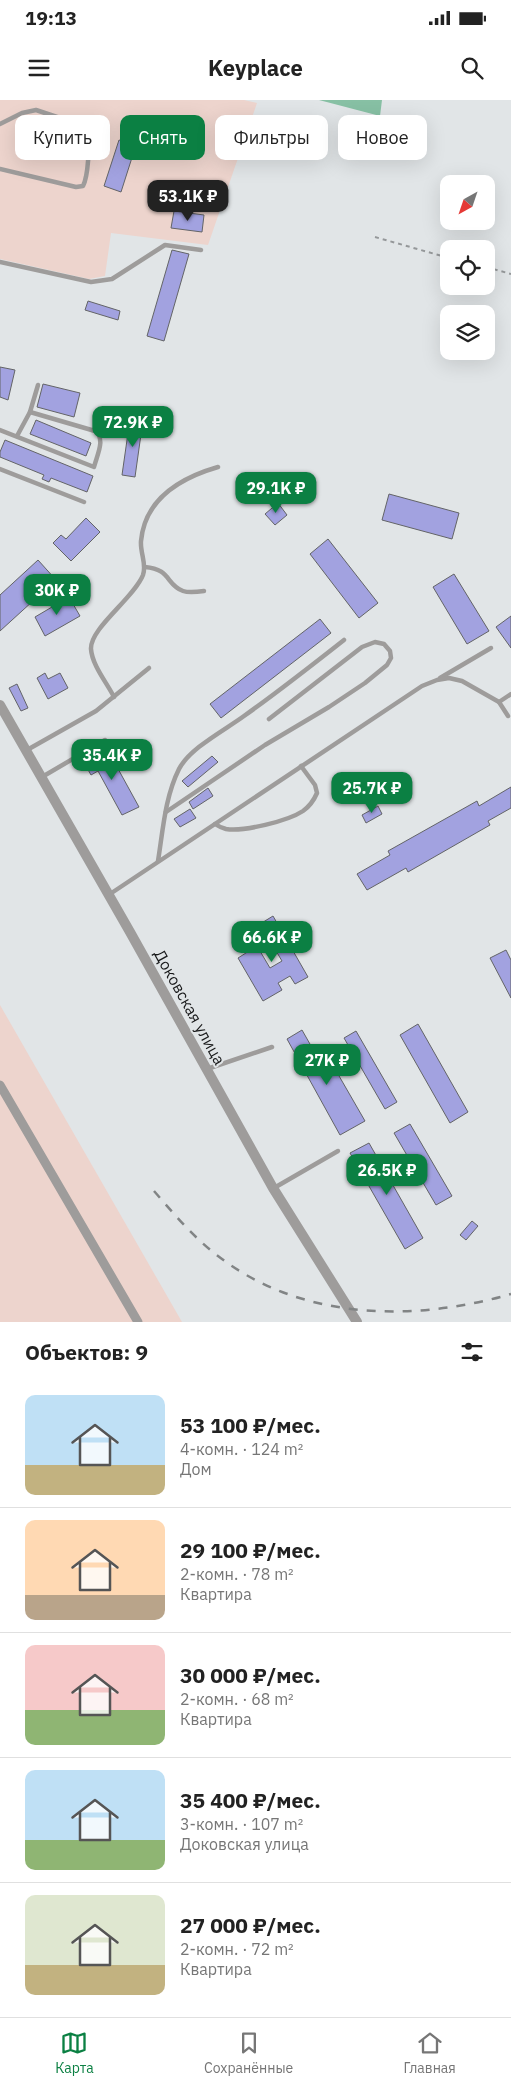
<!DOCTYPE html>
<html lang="ru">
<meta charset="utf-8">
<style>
:root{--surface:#fff;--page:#f6f6f6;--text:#222;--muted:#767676;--line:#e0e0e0;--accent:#0b8043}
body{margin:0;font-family:"IBM Plex Sans",sans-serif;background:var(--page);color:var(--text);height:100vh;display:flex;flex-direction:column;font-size:19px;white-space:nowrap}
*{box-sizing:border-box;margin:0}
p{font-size:16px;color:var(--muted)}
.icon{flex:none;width:28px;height:28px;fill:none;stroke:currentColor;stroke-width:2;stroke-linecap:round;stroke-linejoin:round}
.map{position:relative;height:1222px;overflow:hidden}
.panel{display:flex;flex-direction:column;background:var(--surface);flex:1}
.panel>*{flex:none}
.hud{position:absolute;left:15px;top:15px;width:481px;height:45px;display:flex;gap:10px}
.needle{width:32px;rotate:220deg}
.buttons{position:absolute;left:440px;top:75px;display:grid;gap:10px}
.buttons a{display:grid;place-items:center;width:55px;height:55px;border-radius:10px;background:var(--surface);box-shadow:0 5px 20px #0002;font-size:25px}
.price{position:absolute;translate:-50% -42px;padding:0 11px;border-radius:10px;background:var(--accent);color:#fff;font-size:16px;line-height:32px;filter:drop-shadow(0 1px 2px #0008)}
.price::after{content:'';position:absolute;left:50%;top:30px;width:15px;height:11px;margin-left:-8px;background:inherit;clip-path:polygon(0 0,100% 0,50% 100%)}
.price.active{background:#222;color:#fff}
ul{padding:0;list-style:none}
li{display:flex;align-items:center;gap:15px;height:125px;padding:0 25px}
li+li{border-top:1px solid var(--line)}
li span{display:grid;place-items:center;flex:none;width:140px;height:100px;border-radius:10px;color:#555}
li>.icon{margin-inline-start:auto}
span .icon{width:60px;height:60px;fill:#fffc;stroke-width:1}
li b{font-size:21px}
h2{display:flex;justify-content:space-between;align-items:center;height:60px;padding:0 25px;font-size:21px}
.chip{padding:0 18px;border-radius:10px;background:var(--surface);box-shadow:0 5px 20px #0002;font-size:18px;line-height:45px}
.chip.active{background:var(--accent);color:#fff}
.status{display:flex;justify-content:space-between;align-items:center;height:35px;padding:0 25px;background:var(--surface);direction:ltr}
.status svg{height:14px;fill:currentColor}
header{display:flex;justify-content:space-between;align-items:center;height:65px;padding:0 25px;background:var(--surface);font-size:22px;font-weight:700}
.menu{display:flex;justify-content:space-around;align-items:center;height:70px;border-top:1px solid var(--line);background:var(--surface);font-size:14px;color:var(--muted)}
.menu a{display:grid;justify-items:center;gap:2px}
.menu .active{color:var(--accent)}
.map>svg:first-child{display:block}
.industrial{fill:#edd4cd}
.green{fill:#87c0a4}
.building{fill:#a2a2e0;stroke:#636467}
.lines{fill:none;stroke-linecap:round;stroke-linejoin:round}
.path{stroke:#95989a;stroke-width:2;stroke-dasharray:4 4;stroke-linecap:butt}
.service{stroke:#9e9c9b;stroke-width:4.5}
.minor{stroke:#9e9c9b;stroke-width:9}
.tertiary{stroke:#9e9c9b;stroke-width:10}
.rail{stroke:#818485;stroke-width:2.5;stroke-dasharray:9 9;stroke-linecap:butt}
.labels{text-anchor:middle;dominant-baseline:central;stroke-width:4;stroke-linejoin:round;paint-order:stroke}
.street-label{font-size:16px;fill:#18191a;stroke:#e1e5e7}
</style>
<div class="status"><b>19:13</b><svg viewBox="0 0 49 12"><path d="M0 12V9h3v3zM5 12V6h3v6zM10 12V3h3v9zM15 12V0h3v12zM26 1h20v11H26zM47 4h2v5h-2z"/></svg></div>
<header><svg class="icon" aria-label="menu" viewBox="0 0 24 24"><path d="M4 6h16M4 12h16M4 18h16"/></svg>Keyplace<svg class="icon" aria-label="search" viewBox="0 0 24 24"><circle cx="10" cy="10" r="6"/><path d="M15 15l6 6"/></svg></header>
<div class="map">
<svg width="511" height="1222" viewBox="0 0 511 1222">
<rect width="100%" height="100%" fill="#e1e5e7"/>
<g class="industrial">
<path d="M0,0H244L257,3L208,145L111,133L105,176L89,179L0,159Z"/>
<path d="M0,905L182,1222H0Z"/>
</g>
<path class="green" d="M319,0H382L380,16Z"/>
<g class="building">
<path d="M119,40L136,45L121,92L104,86Z"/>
<path d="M174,111L204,115L202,132L171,128Z"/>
<path d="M172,150L189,154L164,241L147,236Z"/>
<path d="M88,201L120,211L118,220L85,210Z"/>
<path d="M0,267L15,270L8,300L0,297Z"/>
<path d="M43,284L80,293L74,317L37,307Z"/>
<path d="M130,319L143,320L135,377L122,375Z"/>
<path d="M36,320L91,343L86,356L30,334Z"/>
<path d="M5,340L93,376L87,392L51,378L49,382L42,379L44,375L0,357V352Z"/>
<path d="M389,394L459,413L452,439L382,420Z"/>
<path d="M278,403L287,415L275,425L265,414Z"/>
<path d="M86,418L100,432L71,461L53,443L61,435L66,439Z"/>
<path d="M328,439L378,503L359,518L310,454Z"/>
<path d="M38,460L56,480L0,531V495Z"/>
<path d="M454,474L489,531L467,544L433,487Z"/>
<path d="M69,497L80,516L45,536L35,517Z"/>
<path d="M511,516V548L496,527Z"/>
<path d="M320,519L331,533L221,618L210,604Z"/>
<path d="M45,573L48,579L60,573L68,588L48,599L37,578Z"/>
<path d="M17,584L28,608L21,611L9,588Z"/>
<path d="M96,651L102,661L111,656L139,707L122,715L98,671L91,675L82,659Z"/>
<path d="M212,656L218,662L188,687L182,681Z"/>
<path d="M511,687V708L488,721L490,725L408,772L406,768L367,790L357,774L390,755L388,751L477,701L479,706Z"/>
<path d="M208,688L213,696L193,709L189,702Z"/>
<path d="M378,706L382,714L366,723L362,715Z"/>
<path d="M190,709L196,718L180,727L174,719Z"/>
<path d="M273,816L308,877L295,884L290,876L278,883L282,890L263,901L238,858L257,846L270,868L282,861L260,824Z"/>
<path d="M506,850L511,860V898L490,858Z"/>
<path d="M418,924L468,1012L450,1023L400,935Z"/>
<path d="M302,930L323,967L331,962L365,1021L340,1035L287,939Z"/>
<path d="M356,931L397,1002L385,1009L344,938Z"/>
<path d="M410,1024L452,1096L436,1105L394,1033Z"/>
<path d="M369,1043L423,1138L405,1149L350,1053Z"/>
<path d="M472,1121L478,1126L466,1140L460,1135Z"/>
</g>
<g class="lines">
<g class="path">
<path d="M375,137L449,158"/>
<path d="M486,167L511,174"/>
</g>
<g class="service">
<path d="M0,24L22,13L36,10L93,29C94,36 91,39 90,45C87,59 89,74 83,86L76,87L0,69"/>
<path d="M0,162L91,182L112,179L165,145L201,150"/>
<path d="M0,330L94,367C97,355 106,339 95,331L30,312"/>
<path d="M17,336L30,312L38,285"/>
<path d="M0,369L84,402"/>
<path d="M145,467C171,469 166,485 183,491C189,493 197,492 204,491"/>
<path d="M440,578L491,548"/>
<path d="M114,597C107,583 92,565 91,549C90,528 134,498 143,475C147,464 140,453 141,441C145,399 180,378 218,367"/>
<path d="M499,602L511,594"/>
<path d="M27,650L96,611L149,568"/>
<path d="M42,677L105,640"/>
<path d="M166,712L265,645L329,607L365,583L387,565L391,558L390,551L384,544L375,542L362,547L269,619"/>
<path d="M215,724C218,726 222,728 226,729C243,732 288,721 303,711C310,706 314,700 317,693L315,685L301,666"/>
<path d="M158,761C163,730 165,697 179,669C190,648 225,630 244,616C278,592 311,566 344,540"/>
<path d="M110,794L422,586L437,580L449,578L462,581L499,602L508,616"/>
<path d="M207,969L272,947"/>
<path d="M274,1088L338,1051"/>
</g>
<path class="minor" d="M0,985L138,1222"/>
<path class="tertiary" d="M0,605L130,832L273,1088L357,1222"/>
<path class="rail" d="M154,1091C174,1114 194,1138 218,1156C302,1221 414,1222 511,1194"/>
</g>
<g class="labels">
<g class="street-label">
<text transform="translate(190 907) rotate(61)">Доковская улица</text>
</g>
</g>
</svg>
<div class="buttons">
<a><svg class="needle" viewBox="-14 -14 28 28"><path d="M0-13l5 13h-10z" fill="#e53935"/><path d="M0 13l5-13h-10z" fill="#767676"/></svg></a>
<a><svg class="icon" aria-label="locate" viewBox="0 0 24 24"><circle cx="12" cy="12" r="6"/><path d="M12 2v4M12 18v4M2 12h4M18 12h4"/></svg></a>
<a><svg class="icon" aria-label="layers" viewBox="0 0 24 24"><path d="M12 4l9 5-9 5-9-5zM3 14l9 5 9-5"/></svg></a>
</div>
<b class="price active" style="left:188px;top:122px">53.1K ₽</b>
<b class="price" style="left:133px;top:348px">72.9K ₽</b>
<b class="price" style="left:276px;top:414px">29.1K ₽</b>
<b class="price" style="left:57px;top:516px">30K ₽</b>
<b class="price" style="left:112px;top:681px">35.4K ₽</b>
<b class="price" style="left:372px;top:714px">25.7K ₽</b>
<b class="price" style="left:272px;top:863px">66.6K ₽</b>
<b class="price" style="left:327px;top:986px">27K ₽</b>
<b class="price" style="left:387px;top:1096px">26.5K ₽</b>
<div class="hud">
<a class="chip">Купить</a>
<a class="chip active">Снять</a>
<a class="chip">Фильтры</a>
<a class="chip">Новое</a>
</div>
</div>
<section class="panel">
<h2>Объектов: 9<svg class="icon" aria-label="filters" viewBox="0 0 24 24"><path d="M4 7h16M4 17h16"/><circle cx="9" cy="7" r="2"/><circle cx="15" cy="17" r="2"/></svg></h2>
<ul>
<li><span style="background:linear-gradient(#bfe0f5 70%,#c2b280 0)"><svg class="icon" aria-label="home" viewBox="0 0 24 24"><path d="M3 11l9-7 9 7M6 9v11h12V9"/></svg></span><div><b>53 100 ₽/мес.</b><p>4-комн. · 124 m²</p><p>Дом</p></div></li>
<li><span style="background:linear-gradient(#ffd9b3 75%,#b9a48a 0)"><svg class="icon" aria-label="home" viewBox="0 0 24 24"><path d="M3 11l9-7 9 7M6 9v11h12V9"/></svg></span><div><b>29 100 ₽/мес.</b><p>2-комн. · 78 m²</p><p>Квартира</p></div></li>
<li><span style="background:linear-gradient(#f6c9c9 65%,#8fb573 0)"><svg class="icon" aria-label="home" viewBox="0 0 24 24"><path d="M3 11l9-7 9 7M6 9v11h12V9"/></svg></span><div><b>30 000 ₽/мес.</b><p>2-комн. · 68 m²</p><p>Квартира</p></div></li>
<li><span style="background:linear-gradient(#bfe0f5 70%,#8fb573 0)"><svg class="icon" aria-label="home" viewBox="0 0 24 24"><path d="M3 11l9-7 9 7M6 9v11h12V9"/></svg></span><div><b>35 400 ₽/мес.</b><p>3-комн. · 107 m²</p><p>Доковская улица</p></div></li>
<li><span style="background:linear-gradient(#dfe7d0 70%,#c2b280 0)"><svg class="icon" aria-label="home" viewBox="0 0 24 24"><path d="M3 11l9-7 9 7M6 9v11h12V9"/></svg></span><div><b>27 000 ₽/мес.</b><p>2-комн. · 72 m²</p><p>Квартира</p></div></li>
</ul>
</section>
<nav class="menu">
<a class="active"><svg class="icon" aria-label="map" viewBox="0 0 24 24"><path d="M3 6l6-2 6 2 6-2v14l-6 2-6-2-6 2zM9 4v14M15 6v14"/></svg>Карта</a>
<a><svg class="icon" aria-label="saved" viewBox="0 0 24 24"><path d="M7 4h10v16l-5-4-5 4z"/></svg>Сохранённые</a>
<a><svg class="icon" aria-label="home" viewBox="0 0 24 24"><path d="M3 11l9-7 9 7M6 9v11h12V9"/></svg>Главная</a>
</nav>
